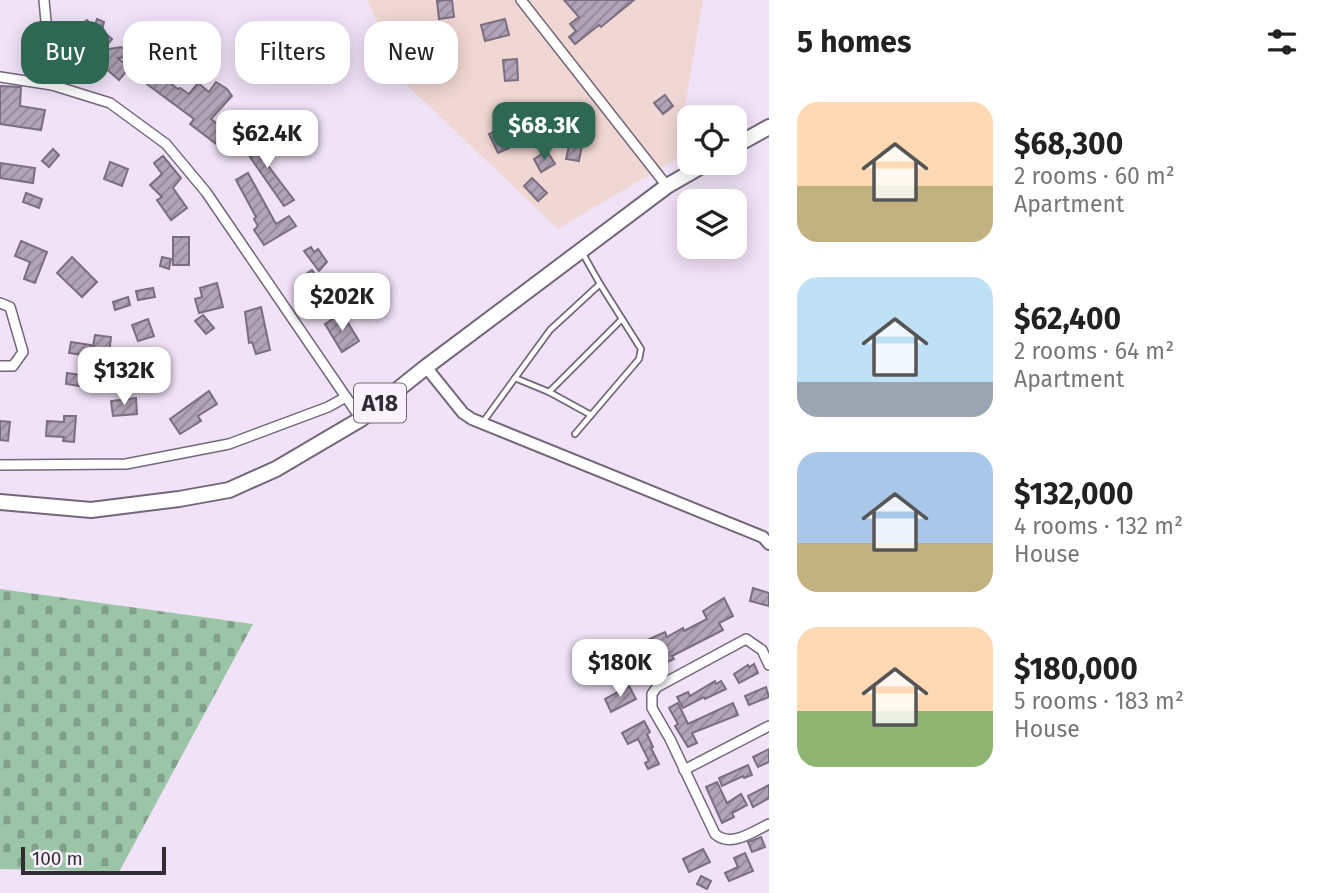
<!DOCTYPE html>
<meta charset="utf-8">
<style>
:root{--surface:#fff;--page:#f2f2f2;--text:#222;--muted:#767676;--accent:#2e6852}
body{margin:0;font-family:"Fira Sans",sans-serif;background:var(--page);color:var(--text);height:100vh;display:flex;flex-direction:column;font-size:26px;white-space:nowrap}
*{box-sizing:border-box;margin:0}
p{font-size:23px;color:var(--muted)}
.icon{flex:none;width:38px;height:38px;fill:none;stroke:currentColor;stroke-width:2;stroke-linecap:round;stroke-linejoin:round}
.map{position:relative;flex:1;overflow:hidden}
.drawer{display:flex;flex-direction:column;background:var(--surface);width:560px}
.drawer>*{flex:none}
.top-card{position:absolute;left:21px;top:21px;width:642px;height:63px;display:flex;gap:14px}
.controls{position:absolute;left:677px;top:105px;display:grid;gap:14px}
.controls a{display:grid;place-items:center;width:70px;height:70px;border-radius:14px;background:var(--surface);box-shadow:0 4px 18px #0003;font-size:35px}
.scale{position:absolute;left:21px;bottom:18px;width:145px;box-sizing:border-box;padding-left:7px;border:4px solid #322d35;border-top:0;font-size:19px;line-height:24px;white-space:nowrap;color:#322d35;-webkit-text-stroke:5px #faf1fe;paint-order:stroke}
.price{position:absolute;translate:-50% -60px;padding:0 16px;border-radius:14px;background:#fff;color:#222;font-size:23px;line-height:46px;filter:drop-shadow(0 2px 4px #0008)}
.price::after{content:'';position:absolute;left:50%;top:42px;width:21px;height:16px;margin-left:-10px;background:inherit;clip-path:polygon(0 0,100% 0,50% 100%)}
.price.active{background:var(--accent);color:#fff}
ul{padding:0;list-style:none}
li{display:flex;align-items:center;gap:21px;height:175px;padding:0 28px}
li span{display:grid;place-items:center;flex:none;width:196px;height:140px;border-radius:21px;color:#555}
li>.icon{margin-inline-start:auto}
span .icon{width:84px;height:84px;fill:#fffc;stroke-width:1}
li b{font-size:30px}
h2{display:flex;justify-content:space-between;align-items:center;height:84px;padding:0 28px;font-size:30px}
.pill{padding:0 24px;border-radius:21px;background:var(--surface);box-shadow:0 4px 18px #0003;font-size:24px;line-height:63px}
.pill.active{background:var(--accent);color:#fff}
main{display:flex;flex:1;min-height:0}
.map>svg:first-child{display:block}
.medical{fill:#f1d7d3}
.cemetery{fill:url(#cemetery-stones)}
.building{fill:url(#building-hatch);stroke:#7b6e81;stroke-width:2}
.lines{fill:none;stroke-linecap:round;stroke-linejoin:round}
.service-casing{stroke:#74677a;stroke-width:8}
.minor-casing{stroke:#74677a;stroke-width:12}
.tertiary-casing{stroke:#74677a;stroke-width:14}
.trunk-casing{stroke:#74677a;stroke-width:18}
.service{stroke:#fff;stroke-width:4.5}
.minor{stroke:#fff;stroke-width:9}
.tertiary{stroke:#fff;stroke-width:10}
.trunk{stroke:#fff;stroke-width:14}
.labels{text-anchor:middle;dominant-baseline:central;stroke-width:5;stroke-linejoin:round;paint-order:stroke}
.shield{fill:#faf1fe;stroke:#6e6871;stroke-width:2}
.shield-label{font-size:23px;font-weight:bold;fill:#322d35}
</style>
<main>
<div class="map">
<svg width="769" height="893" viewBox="0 0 769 893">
<defs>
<pattern id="cemetery-stones" width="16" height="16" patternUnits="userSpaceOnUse" patternTransform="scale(1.75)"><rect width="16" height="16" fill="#9cc4a7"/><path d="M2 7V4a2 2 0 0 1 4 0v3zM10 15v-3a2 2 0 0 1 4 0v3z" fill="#80a089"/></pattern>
<pattern id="building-hatch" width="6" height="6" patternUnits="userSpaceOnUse" patternTransform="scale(1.75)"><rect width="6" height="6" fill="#b2a4b8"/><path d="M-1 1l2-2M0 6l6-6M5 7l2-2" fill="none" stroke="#918696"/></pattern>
</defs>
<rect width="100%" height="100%" fill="#f0e2f7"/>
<path class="medical" d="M367,0H703L676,159L558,229L409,87Z"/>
<path class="cemetery" d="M0,589L253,624L119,872L0,869Z"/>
<g class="building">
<path d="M447,0H452L454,17L439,19L437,1Z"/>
<path d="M564,0H634L601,27L599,25L575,44L569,37L576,31L570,24L579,17Z"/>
<path d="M97,19L104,22L102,30L112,39L104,49L86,33L87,31L81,24L87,20L94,28Z"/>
<path d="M505,19L509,35L485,41L481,25Z"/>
<path d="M414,24L416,50L403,51L401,25Z"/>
<path d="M158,33L169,38L159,58L152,54H147Z"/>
<path d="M121,47L133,56L118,58L129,68L119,80L103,66L101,68L95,61L109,49Z"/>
<path d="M517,59L518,80L505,81L503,60Z"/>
<path d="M144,64L178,89L180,88L189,94L198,83L209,92L216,82L227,89L232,96L211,119L229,133L219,146L190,124L194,119L136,76Z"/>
<path d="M0,86L21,87L20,106L45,110L41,130L0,124Z"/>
<path d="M665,95L673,106L663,114L654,103Z"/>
<path d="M500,129L509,148L498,153L489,134Z"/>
<path d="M244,131L249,136L255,134L260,145L257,147L268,161L266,163L294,200L284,206L250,157L252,156L242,132Z"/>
<path d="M570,142L582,145L579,161L566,159Z"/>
<path d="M53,149L59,155L49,167L42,161Z"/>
<path d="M547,151L555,164L541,172L534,159Z"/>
<path d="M163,156L181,178L173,188L187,208L171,220L157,200L162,197L150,185L162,174L154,163Z"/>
<path d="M110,162L128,169L122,186L104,179Z"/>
<path d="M0,163L35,168L33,183L0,178Z"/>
<path d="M248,173L276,224L289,216L296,226L264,245L254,230L258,226L254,219L256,217L236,180Z"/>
<path d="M532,178L547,193L538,201L524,186Z"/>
<path d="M26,193L42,199L39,208L23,202Z"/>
<rect x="173" y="237" width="16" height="28"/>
<path d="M21,241L47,252L35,283L24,279L30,262L15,256Z"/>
<path d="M311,247L314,252L318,249L327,262L319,271L304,251Z"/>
<path d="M72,257L97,282L82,297L57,273Z"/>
<path d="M162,257L171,259L169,269L160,266Z"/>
<path d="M312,270L330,296L314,306L297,280Z"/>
<path d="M217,283L223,307L199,313L195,299L202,297L200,288Z"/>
<path d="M153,288L155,297L138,300L136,291Z"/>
<path d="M128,297L130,305L115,310L113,302Z"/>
<path d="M261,307L270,350L256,354L252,342L249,343L245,312Z"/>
<path d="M342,313L359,341L342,352L325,324Z"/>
<path d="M203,315L214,328L206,334L195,321Z"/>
<path d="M148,319L154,336L138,341L132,325Z"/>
<path d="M95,335L111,337L109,354L92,352Z"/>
<path d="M71,342L91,345L89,356L69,353Z"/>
<path d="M67,373L89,376L87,387L66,384Z"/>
<path d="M209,391L217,404L198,416L201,421L180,434L170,419Z"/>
<path d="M136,398L137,414L113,416L111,401Z"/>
<path d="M64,416H76L74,442L63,441L64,437L46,436L47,421L64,422Z"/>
<path d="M0,421L10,422L8,441L0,440Z"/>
<path d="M753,588L769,593V606L750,601Z"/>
<path d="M724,598L733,616L719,623L723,630L672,656L674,659L656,667L647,640L665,632L667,637L683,628L684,631L707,619L703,611Z"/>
<path d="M754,664L758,673L739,683L734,674L748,665L749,667Z"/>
<path d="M715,681L716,684L721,681L726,689L705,699L704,697L683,708L677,697L688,692L690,696Z"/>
<path d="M629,686L636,699L611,712L605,699Z"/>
<path d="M766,687L769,697L749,705L745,696Z"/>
<path d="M678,703L688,724L733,703L738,715L692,733L697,743L688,747L675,726L678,724L669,708Z"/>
<path d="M644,721L650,732L647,734L653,747L651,748L659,764L648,769L645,763L649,761L638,739L628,744L622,733Z"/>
<path d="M769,749V762L758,767L753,757Z"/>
<path d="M748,765L752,775L744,778L743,776L722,786L719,778Z"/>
<path d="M717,782L727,803L741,794L747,805L732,813L734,817L722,823L706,787Z"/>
<path d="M769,785V798L753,807L748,796Z"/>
<path d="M761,837L765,847L752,852L748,842Z"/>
<path d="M703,849L710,862L689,872L683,859Z"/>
<path d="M745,853L753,871L729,881L725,873L738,867L734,858Z"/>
<path d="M701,876L711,881L707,889L697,884Z"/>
</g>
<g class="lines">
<g class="service-casing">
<g id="service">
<path d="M515,378L549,392L591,415"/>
<path d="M549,392L622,319"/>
<path d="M483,422L550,330L600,284"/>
<path d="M575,434L639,359L641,349L600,284L583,254"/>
</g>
</g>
<g class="minor-casing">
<g id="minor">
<path d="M44,0L52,85"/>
<path d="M521,0L667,186"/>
<path d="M0,77L52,85L110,103L166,144L206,192L361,419"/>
<path d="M0,303L10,307L23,352L13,366H0"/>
<path d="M0,465L126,464L229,444L328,407L346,397"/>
<path d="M769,665L762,650L746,639L657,687L652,694V708L670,739L715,834C731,848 752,832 769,824"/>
<path d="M684,770L769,726"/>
</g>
</g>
<g class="tertiary-casing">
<path id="tertiary" d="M426,367L463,413L472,419L763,537L769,544"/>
</g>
<g class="trunk-casing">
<g id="trunk">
<path d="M735,146L769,127"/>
<path d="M0,502L91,510L179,499L229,490L276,469L361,419L426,367L667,186L707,163"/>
</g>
</g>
<use href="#service" class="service"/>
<use href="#minor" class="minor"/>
<use href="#tertiary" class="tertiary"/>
<use href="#trunk" class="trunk"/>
</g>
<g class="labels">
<rect class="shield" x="354" y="383.5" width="52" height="39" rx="5"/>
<g class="shield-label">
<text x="380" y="403">A18</text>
</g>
</g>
</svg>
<div class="controls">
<a><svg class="icon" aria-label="locate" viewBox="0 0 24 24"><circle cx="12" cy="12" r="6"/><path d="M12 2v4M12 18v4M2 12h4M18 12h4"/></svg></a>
<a><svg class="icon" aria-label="layers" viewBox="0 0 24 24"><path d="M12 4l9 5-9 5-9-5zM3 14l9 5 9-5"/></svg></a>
</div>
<div class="scale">100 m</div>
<b class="price active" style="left:544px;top:162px">$68.3K</b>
<b class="price" style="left:267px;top:170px">$62.4K</b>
<b class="price" style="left:342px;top:333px">$202K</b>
<b class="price" style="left:124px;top:407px">$132K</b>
<b class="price" style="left:620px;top:699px">$180K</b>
<div class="top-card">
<a class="pill active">Buy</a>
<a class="pill">Rent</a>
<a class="pill">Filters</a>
<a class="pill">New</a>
</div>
</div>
<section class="drawer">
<h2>5 homes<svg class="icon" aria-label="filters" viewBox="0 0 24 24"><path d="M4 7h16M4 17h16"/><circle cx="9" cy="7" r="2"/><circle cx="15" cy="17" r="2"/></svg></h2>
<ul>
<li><span style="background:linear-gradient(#ffd9b3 60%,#c2b280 0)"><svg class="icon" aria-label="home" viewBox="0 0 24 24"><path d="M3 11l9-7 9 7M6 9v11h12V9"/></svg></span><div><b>$68,300</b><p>2 rooms · 60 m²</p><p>Apartment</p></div></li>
<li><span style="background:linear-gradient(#bfe0f5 75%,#9aa5b1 0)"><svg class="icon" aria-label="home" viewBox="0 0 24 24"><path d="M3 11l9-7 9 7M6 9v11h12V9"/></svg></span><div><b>$62,400</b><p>2 rooms · 64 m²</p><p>Apartment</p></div></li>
<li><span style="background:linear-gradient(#a9c7e8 65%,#c2b280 0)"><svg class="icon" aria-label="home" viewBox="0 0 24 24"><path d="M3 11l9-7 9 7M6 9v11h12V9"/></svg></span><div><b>$132,000</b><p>4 rooms · 132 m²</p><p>House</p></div></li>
<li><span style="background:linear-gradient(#ffd9b3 60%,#8fb573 0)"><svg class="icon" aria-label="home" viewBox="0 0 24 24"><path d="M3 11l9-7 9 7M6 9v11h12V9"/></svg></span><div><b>$180,000</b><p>5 rooms · 183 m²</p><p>House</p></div></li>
</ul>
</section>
</main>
